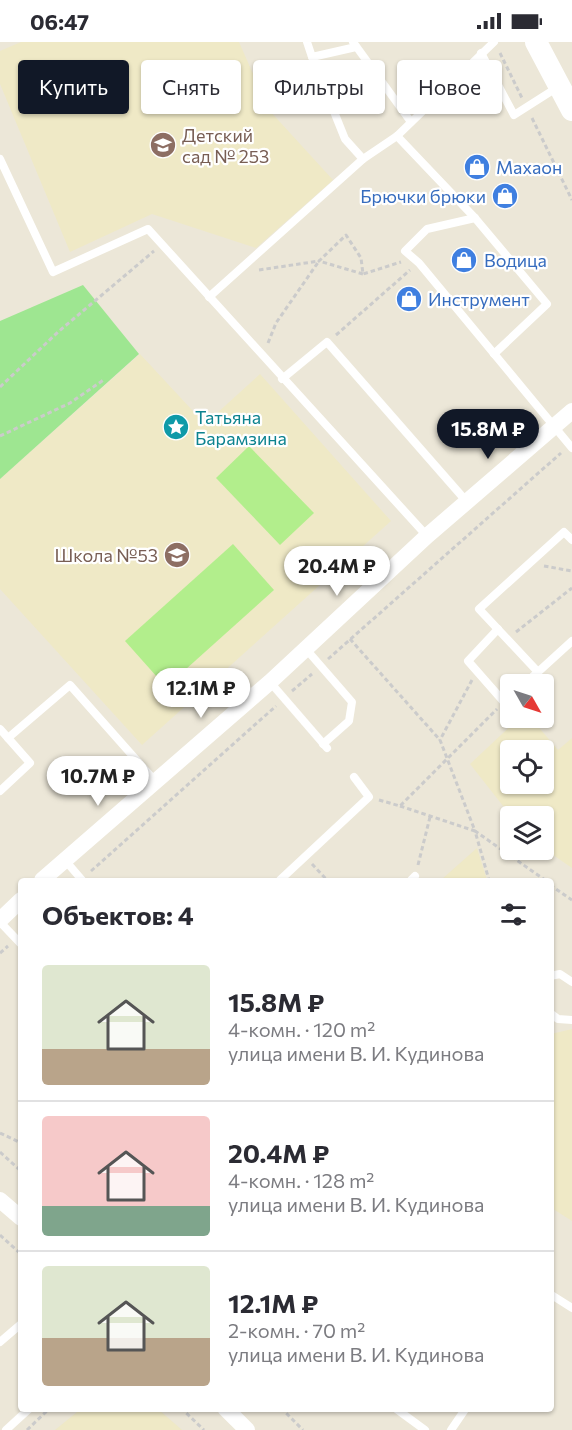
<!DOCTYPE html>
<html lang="ru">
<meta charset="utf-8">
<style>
:root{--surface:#fff;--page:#f7f7f7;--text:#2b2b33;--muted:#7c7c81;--line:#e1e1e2;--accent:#111827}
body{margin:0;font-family:Commissioner,sans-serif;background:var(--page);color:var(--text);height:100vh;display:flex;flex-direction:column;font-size:22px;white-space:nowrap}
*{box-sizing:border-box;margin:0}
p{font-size:20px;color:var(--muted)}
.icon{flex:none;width:33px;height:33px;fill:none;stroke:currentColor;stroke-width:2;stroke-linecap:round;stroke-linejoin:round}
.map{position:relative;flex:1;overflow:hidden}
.drawer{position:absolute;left:18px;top:836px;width:536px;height:534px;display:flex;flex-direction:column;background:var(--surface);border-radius:6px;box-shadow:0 2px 4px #0004}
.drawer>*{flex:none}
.banner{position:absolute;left:18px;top:18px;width:537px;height:54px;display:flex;gap:12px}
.needle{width:39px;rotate:129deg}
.buttons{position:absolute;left:500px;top:632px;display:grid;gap:12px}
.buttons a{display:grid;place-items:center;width:54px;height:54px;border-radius:6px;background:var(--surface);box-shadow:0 2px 4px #0004;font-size:30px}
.price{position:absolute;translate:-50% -51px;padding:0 14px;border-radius:21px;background:#fff;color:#222;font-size:20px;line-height:39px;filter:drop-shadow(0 2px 3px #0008)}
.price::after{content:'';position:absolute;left:50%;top:36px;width:18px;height:14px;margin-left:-9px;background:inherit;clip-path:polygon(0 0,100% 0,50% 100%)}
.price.on{background:var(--accent);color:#fff}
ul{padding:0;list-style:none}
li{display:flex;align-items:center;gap:18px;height:150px;padding:0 24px}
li+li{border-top:2px solid var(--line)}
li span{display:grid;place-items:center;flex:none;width:168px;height:120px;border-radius:6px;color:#555}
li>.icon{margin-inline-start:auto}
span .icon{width:72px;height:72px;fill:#fffc;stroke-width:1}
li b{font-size:26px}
h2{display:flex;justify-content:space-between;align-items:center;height:72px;padding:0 24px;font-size:26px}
.pill{padding:0 21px;border-radius:6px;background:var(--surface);box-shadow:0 2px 4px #0004;font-size:21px;line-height:54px}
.pill.on{background:var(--accent);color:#fff}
.status{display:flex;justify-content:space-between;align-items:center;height:42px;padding:0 30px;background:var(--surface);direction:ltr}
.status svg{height:16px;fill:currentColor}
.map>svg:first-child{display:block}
.education{fill:#efe9c6;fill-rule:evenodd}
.green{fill:#9ee691}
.pitch{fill:#b2ee8c}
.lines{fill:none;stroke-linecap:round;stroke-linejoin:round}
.path{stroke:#cbcbcb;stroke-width:3;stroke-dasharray:4.5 3;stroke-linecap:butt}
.lane{stroke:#fff;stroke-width:8}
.street{stroke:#fff;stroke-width:16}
.secondary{stroke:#fff;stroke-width:22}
.labels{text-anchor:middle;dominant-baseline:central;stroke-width:4.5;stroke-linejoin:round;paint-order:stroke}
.education-label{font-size:18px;fill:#785e54;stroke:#fff;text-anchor:start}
.shop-label{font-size:18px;fill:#366cbe;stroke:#fff;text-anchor:start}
.culture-label{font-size:18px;fill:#0d838f;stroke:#fff;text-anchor:start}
</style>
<div class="status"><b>06:47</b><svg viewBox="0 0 49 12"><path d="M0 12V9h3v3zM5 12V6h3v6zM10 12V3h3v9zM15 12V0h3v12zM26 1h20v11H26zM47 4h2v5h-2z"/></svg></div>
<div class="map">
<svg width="572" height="1388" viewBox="0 0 572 1388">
<rect width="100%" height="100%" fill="#ece7d8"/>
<g class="education">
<path d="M21,0H239L269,68L333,138L256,206L152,172L70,210L0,42V9Z"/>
<path d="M140,312L205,382L260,332L391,479L142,703L0,547V437Z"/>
<path d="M520,675H530L558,708L572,696V826L543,806V774H511L470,722ZM510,708H543V741H510Z"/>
<path d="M477,806L487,838H441Z"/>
<path d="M572,987V1179L550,1165L551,992Z"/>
<path d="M82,1366L158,1367L182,1388H55Z"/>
</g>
<path class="green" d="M83,243L139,312L0,437V279Z"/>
<g class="pitch">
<path d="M249,404L314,471L280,503L216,436Z"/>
<path d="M233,502L274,548L166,645L125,599Z"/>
</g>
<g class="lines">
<g class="path">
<path d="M500,11L522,56"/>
<path d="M532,76L572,158"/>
<path d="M259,228L319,219"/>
<path d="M363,232L319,219L346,193L361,216L363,232L401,220"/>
<path d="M336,293L410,228"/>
<path d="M268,301L276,281L319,219"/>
<path d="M0,345L58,290L154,209"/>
<path d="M0,394L70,361L105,337"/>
<path d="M544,524L572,529"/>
<path d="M516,590L572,546"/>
<path d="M350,597L440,698"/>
<path d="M328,617L561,411"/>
<path d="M472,638L440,698L475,789L545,838"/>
<path d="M292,649L312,632"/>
<path d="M379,758L400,764L497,667"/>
<path d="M400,764L475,789L489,838"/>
<path d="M312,822L327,838"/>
<path d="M418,823L430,775"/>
<path d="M91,829L276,664"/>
<path d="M550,843L572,858"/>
<path d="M0,911L8,904"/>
<path d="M0,1091L21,1101"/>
<path d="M0,1110L21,1129"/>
<path d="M0,1193L21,1212"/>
<path d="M181,1366L204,1388"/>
<path d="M281,1366L303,1388"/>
<path d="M27,1388L50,1366"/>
</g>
<g class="lane">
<path d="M307,0L312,15L356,5"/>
<path d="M353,0L411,80"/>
<path d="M481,11L514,73L558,45"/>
<path d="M312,15L345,97L363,117"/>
<path d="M397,94L475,176L547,262L494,312"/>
<path d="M0,117L53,230L148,187L427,494"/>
<path d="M475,176L427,187L405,209L419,221L572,406"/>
<path d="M209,255L363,117L397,94L494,0"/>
<path d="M282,337L327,300L467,460"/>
<path d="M572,498L564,490L479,567L538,630L572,599"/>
<path d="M498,587L468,619L504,660L510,655"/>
<path d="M306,607L352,660L349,679L323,702"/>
<path d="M270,640L327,706"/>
<path d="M524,642L538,630"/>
<path d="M0,687L8,696"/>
<path d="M0,749L30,721L8,696L70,643L155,739"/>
<path d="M64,817L82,838"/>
<path d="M280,838L369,755L354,735"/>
<path d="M411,838L415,834"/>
<path d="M0,880L21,902"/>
<path d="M550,934L560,932L572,940"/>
<path d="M550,971L558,977L572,978"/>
<path d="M550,1252L572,1266"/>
<path d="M0,1300L21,1282"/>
<path d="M395,1366L425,1388"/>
<path d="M6,1388L30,1366"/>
<path d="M451,1388L466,1366"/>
</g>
<g class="street">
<path d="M42,838L270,640L427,494L572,369"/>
<path d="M0,878L21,858"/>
<path d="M0,1158L21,1176"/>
<path d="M225,1366L247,1388"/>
</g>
<path class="secondary" d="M536,0L572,68"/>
</g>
<defs>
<g id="school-disc" transform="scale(1.35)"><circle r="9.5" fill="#8d6e63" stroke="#fff"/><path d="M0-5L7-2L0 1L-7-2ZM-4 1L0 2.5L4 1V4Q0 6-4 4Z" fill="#fff"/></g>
<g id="shop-disc" transform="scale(1.35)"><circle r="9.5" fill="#3f7fe0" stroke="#fff"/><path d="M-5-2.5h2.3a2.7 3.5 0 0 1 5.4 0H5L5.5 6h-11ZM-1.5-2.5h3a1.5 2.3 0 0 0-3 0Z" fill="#fff"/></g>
<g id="sight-disc" transform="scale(1.35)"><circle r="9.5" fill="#0f9aa8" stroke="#fff"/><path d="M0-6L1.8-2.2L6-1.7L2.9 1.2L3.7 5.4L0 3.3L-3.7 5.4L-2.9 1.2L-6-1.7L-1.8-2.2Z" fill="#fff"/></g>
</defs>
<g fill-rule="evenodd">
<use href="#school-disc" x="163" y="103"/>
<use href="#shop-disc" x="477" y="125"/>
<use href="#shop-disc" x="505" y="154"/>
<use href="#shop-disc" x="464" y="218"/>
<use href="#shop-disc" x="409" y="257"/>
<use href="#sight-disc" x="176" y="385"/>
<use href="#school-disc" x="177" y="513"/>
</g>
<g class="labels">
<g class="education-label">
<text x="182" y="93">Детский<tspan x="182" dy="21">сад № 253</tspan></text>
<text x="158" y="513" text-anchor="end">Школа №53</text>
</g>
<g class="shop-label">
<text x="496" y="125">Махаон</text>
<text x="486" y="154" text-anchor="end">Брючки брюки</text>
<text x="484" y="218">Водица</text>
<text x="428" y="257">Инструмент</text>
</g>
<g class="culture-label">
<text x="195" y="375">Татьяна<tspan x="195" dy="21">Барамзина</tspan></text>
</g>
</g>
</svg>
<div class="buttons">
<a><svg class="needle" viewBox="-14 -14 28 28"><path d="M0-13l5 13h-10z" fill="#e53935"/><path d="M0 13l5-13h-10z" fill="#7c7c81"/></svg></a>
<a><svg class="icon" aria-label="locate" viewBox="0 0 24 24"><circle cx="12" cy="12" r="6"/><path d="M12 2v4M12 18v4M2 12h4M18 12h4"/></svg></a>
<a><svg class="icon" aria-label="layers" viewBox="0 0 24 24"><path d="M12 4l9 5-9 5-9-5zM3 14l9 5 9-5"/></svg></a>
</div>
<b class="price on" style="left:488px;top:418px">15.8M ₽</b>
<b class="price" style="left:337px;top:555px">20.4M ₽</b>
<b class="price" style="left:201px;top:677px">12.1M ₽</b>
<b class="price" style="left:98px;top:765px">10.7M ₽</b>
<div class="banner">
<a class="pill on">Купить</a>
<a class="pill">Снять</a>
<a class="pill">Фильтры</a>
<a class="pill">Новое</a>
</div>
<section class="drawer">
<h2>Объектов: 4<svg class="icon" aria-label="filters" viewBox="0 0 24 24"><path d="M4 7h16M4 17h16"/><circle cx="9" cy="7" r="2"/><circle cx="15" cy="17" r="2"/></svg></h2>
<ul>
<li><span style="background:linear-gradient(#dfe7d0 70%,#b9a48a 0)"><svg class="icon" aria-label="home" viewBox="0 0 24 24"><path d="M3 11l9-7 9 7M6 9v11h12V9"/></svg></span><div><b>15.8M ₽</b><p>4-комн. · 120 m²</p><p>улица имени В. И. Кудинова</p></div></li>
<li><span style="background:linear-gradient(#f6c9c9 75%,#7fa58c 0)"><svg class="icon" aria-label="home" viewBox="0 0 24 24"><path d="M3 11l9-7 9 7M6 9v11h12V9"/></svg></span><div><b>20.4M ₽</b><p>4-комн. · 128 m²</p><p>улица имени В. И. Кудинова</p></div></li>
<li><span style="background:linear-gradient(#dfe7d0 60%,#b9a48a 0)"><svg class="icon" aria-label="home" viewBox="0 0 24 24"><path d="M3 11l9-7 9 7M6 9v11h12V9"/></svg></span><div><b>12.1M ₽</b><p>2-комн. · 70 m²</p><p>улица имени В. И. Кудинова</p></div></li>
</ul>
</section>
</div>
